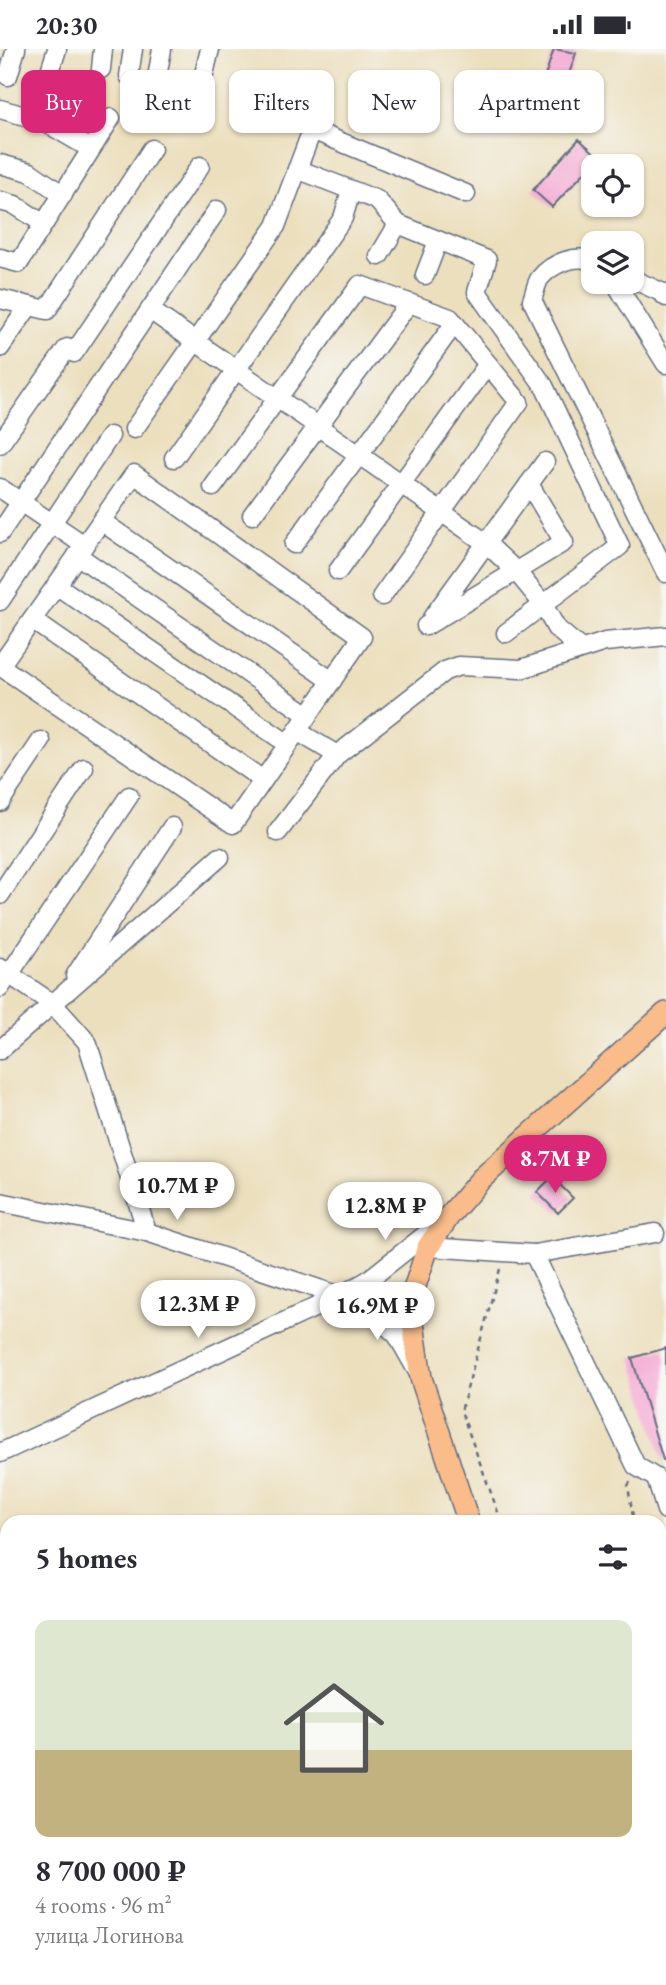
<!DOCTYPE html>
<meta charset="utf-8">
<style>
:root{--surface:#fff;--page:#f7f7f7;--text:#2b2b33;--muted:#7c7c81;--line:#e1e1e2;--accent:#db2777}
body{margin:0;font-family:"EB Garamond",serif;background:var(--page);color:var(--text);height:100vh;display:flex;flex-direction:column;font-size:26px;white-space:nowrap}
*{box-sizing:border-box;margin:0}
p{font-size:23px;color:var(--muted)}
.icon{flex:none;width:38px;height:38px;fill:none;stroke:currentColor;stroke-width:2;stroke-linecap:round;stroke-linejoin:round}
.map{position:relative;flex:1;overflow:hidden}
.panel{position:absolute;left:0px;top:1466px;width:667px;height:471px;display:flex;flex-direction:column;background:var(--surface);border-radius:21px 21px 0 0;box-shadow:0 2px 5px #0004}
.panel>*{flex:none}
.guide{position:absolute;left:21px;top:21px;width:625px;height:63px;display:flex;gap:14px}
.controls{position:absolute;left:581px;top:105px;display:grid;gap:14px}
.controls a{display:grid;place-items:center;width:63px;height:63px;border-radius:14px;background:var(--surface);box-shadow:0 2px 5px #0004;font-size:35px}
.price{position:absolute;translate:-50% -60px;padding:0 16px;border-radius:24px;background:#fff;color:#222;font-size:23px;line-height:46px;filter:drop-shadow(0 2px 4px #0008)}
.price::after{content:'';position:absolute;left:50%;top:42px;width:21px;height:16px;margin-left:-10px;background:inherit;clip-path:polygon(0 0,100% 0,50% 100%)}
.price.on{background:var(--accent);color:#fff}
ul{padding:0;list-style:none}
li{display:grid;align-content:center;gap:14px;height:371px;padding:0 35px}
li+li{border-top:2px solid var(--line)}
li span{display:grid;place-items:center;height:217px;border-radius:14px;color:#555}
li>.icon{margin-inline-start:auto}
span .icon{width:126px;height:126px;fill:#fffc;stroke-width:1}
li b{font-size:30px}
h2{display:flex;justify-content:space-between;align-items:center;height:84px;padding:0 35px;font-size:30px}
.chip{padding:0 24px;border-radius:14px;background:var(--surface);box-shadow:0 2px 5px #0004;font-size:24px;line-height:63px}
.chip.on{background:var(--accent);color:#fff}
.status{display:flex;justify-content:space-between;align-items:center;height:49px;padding:0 35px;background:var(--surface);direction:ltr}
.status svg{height:19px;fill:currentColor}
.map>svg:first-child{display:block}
.building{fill:#f5a5d3}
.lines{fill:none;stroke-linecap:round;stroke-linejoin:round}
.minor-casing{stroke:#646d7f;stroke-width:21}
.major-casing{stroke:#646d7f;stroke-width:24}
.path{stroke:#646d7f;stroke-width:2.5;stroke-dasharray:5 5;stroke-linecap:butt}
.minor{stroke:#fff;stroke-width:18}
.major{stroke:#f9bc8a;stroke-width:21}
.rail{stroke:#1b2f5e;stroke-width:4.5;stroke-dasharray:10 5;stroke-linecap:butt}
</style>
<div class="status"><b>20:30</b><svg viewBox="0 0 49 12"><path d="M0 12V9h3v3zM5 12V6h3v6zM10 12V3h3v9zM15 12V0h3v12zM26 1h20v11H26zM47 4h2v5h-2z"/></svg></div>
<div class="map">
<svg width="666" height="1936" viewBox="0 0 666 1936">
<rect width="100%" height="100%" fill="#f6f6f2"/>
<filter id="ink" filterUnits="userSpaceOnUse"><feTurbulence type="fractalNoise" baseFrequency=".0143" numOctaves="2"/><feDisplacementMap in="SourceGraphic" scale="14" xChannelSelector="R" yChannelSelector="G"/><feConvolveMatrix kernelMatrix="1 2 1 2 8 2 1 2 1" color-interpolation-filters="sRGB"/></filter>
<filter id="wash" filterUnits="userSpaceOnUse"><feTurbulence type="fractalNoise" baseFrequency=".00686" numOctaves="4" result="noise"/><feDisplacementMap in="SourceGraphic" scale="28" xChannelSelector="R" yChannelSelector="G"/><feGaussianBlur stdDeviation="1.57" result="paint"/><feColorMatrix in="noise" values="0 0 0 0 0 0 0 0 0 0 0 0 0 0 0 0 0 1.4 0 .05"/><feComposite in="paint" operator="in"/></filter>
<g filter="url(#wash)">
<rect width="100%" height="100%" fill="#ecdfbd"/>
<g id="blocks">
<g class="building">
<path d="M554,0L576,4L564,40L543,33Z"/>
<path d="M579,90L599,108L552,158L533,141Z"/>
<path d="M552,1128L573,1149L558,1164L537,1143Z"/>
<path d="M666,1299V1411H663L632,1309Z"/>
</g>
</g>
</g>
<g filter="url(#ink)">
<use href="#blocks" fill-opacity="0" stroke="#646d7f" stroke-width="2"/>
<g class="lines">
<g class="minor-casing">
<g id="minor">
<path d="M101,20L103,0"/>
<path d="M8,27L16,0"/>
<path d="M129,27L133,0"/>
<path d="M46,35L57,0"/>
<path d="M155,40L162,0"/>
<path d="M196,59L210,0"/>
<path d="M0,60L43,72L91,100"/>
<path d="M0,115L30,123L63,146"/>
<path d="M297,120L377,151L398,175L487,211L477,243L544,337L620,497L506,584"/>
<path d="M0,152L15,156L44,175"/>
<path d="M379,207L398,175"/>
<path d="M0,209L19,214L111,69"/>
<path d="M593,212C576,205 552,214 540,229C536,234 535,244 532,251L666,524"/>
<path d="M425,226L438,192"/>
<path d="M632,230L661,243L666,248"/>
<path d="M615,233L666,315"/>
<path d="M0,250L47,261L152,100"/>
<path d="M150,261L486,494L516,522L543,555L556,579L581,600"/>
<path d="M0,299L29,257"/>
<path d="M134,380L276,177L312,81L466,145"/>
<path d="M0,395L67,299L74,304L200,117"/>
<path d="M174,409L343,169L351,142"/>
<path d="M134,425L362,588L233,775L0,617Z"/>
<path d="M213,438L360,236L450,269L519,353L382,547"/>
<path d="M0,439L84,496"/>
<path d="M252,466L409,254"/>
<path d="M101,472L332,632"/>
<path d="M0,484L217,161"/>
<path d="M294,495L455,274"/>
<path d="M77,506L308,666"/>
<path d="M338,522L488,315"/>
<path d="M56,536L288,695"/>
<path d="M0,552L110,387"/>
<path d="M432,569L545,413"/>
<path d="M32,571L263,731"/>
<path d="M426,577L564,493L529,435"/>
<path d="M297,682L337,706"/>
<path d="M0,753L41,692"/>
<path d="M278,783L337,706L445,622L459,617L521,620L605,593L666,587"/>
<path d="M0,846L84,719"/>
<path d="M0,919L53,955L87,993L147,1183"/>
<path d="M75,927L172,778"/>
<path d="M0,939L129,747"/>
<path d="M0,1001L220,808"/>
<path d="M0,1153L147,1183L340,1247L374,1265L397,1286L418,1323"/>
<path d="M655,1184L534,1205L636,1417L656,1429L666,1461"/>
<path d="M428,1198L534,1205"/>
<path d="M343,1245L367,1232L439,1175"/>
<path d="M0,1404L340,1247L412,1246"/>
</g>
</g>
<g class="major-casing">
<g id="major">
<path d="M469,1474L421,1329L413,1274L412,1246L428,1198L449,1167L481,1130L666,964"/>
<path d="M616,1930L617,1936"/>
</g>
</g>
<g class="path">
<path d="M500,1220L461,1362L502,1474"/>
<path d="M630,1433L628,1437L634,1474"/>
<path d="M660,1581L666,1592"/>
<path d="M655,1930L656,1936"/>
</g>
<use href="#minor" class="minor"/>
<use href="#major" class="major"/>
<g class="rail">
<path d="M660,1745L666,1743"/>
<path d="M660,1757L666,1755"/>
<path d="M0,1910L7,1909"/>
<path d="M0,1927L7,1925"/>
<path d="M11,1936L30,1930"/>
<path d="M47,1936L67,1930"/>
</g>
</g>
</g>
</svg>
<div class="controls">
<a><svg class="icon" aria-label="locate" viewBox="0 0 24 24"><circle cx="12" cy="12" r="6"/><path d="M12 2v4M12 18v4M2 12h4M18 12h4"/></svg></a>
<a><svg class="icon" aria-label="layers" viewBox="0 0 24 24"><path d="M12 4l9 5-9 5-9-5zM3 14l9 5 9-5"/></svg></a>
</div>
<b class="price on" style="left:555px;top:1146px">8.7M ₽</b>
<b class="price" style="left:177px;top:1173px">10.7M ₽</b>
<b class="price" style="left:385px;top:1193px">12.8M ₽</b>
<b class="price" style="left:198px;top:1291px">12.3M ₽</b>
<b class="price" style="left:377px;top:1293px">16.9M ₽</b>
<div class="guide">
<a class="chip on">Buy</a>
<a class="chip">Rent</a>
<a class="chip">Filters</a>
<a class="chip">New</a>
<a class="chip">Apartment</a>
</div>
<section class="panel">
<h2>5 homes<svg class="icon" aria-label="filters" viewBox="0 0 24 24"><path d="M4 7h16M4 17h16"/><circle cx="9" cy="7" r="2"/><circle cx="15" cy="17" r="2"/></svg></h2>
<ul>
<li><span style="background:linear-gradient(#dfe7d0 60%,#c2b280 0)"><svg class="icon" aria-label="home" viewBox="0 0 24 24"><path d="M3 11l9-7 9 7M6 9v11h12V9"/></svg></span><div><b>8 700 000 ₽</b><p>4 rooms · 96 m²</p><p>улица Логинова</p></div></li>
</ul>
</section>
</div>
